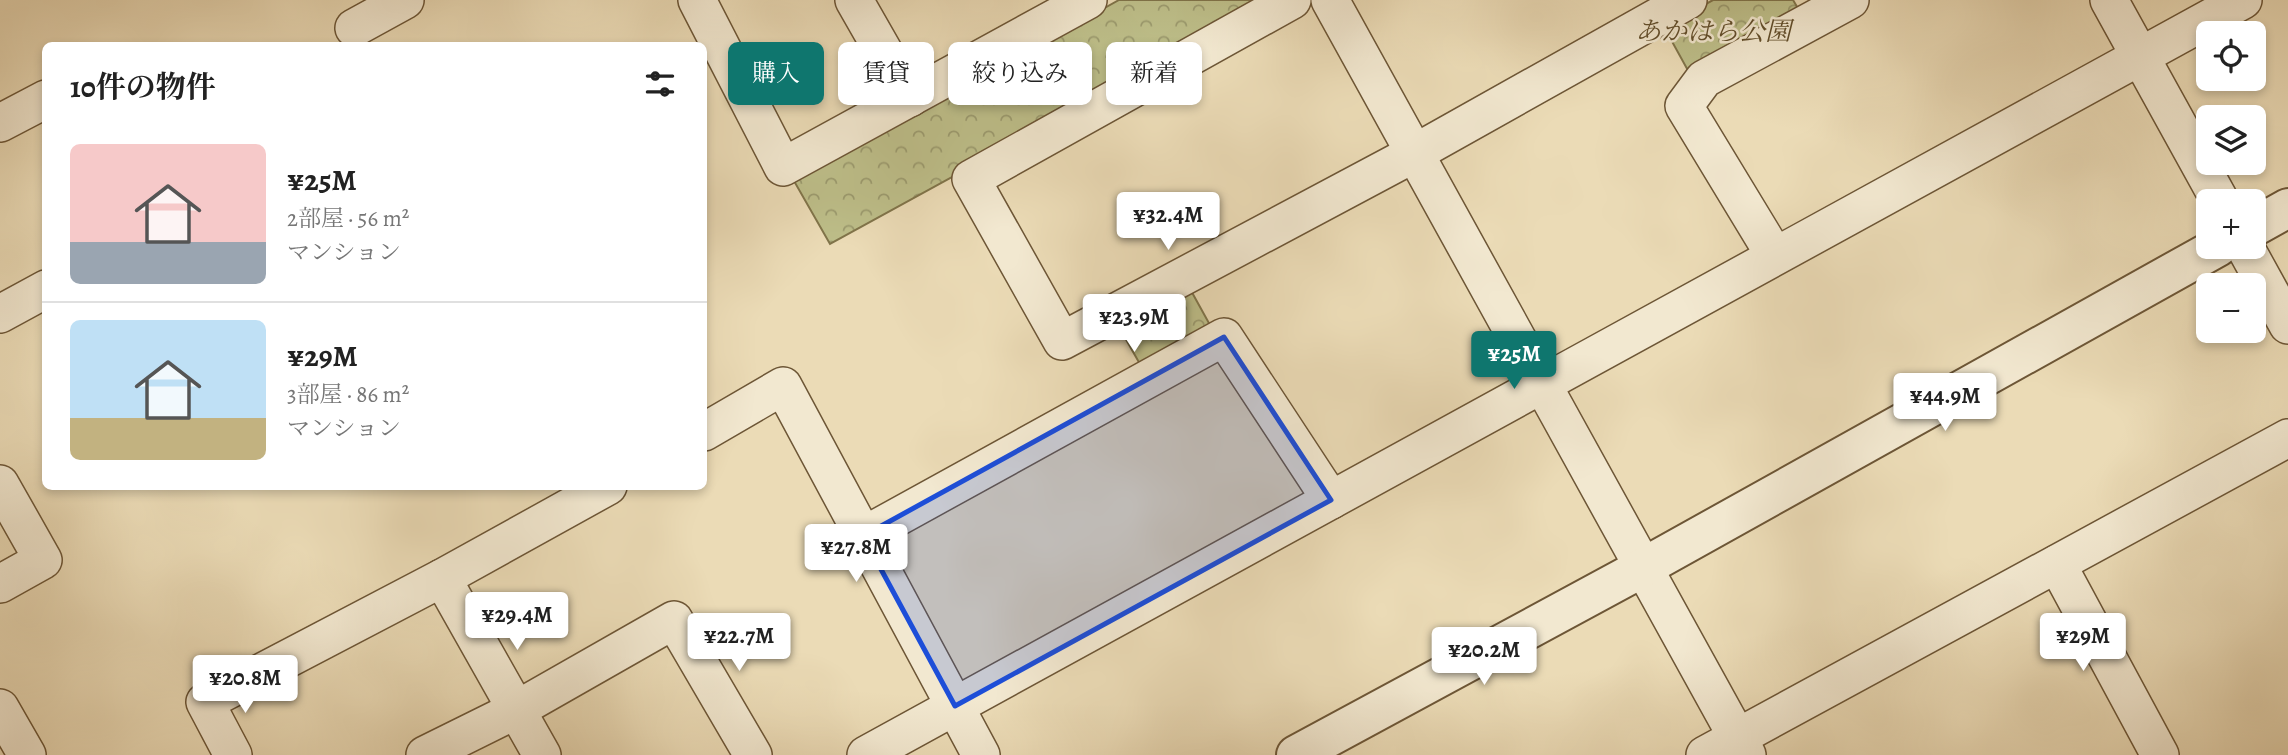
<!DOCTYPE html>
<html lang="ja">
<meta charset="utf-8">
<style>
:root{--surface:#fff;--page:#f6f6f6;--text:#222;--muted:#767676;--line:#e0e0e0;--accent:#0f766e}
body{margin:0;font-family:Alegreya,"Noto Serif JP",serif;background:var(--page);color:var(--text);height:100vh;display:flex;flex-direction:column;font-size:26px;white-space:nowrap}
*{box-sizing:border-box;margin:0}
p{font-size:23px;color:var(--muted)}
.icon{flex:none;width:38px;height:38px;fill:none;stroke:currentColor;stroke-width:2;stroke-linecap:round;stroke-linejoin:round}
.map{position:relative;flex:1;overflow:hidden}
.side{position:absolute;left:42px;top:42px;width:665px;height:448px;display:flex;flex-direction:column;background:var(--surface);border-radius:10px;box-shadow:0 4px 10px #0003}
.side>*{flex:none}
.guide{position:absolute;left:728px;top:42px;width:665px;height:63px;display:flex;gap:14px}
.tools{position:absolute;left:2196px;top:21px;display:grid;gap:14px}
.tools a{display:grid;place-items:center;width:70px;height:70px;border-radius:10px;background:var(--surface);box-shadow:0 4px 10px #0003;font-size:35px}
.price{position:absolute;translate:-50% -60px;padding:0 16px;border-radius:7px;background:#fff;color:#222;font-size:23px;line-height:46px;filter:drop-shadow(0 2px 4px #0008)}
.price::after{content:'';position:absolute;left:50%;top:42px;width:21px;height:16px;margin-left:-10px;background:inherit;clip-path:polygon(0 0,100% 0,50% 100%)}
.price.on{background:var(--accent);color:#fff}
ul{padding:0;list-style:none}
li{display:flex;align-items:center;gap:21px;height:175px;padding:0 28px}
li+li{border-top:2px solid var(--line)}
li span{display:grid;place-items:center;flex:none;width:196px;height:140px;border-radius:10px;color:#555}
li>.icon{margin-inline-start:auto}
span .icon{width:84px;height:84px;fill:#fffc;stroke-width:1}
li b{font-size:30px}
h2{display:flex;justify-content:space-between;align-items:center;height:84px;padding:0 28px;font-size:30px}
.pill{padding:0 24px;border-radius:10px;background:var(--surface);box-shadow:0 4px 10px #0003;font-size:24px;line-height:63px}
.pill.on{background:var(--accent);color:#fff}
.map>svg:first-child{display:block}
.park{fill:url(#park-crowns);stroke:#80744a;stroke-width:2}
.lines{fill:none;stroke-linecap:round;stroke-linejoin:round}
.minor-casing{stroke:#6d5636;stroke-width:40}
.tertiary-casing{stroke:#6d5636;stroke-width:42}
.minor{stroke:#f2e8d0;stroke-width:37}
.tertiary{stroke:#f2e8d0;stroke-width:38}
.marked{fill:#1d4ed8;fill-opacity:0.2;stroke:#1d4ed8;stroke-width:5;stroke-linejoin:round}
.labels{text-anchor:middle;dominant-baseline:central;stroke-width:5;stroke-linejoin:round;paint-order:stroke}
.park-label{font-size:26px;font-style:italic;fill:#624e2b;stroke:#f2e8d0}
</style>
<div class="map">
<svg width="2288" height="755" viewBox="0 0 2288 755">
<defs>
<pattern id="park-crowns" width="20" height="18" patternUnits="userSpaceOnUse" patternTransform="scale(1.75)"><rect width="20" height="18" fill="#bdbe89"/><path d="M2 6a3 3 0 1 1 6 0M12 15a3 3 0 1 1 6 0" fill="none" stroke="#9b9a6e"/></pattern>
</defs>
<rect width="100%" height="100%" fill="#ebdbb6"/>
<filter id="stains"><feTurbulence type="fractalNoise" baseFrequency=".00286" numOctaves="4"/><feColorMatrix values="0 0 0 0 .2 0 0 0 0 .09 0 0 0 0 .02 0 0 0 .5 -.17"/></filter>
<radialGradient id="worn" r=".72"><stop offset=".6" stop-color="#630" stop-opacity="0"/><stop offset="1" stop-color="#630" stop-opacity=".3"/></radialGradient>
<g class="park">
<path d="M1119,0H1275L830,244L794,181Z"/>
<path d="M1713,0H1793L1802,15L1691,76L1664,27Z"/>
<path d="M1189,287L1215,334L1145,373L1119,327Z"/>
</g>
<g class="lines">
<g class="minor-casing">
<g id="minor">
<path d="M697,0L783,167L1088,0"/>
<path d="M854,0L910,98"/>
<path d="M1292,0L971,179L1062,341L1415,153L1688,0"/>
<path d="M1330,0L1747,755"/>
<path d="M2109,0L2220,201"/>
<path d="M354,28L405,0"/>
<path d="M0,123L46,99"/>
<path d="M2245,247L2288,325"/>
<path d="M1775,256L1684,106L1704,79L1850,0"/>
<path d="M0,314L46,289"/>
<path d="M704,432L783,386L981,755"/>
<path d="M0,484L43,560L0,584"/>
<path d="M863,536L1224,337L1331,500"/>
<path d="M2057,564L2160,755"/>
<path d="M442,578L542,755"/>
<path d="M0,708L27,755"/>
<path d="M233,755L205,702L442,578L608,486"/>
<path d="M425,755L516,710L674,620L753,755"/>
<path d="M866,755L2243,0"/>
<path d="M1705,755L2288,438"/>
</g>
</g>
<g class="tertiary-casing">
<g id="tertiary">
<path d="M2254,227L2288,208"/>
<path d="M1296,755L1644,567L2218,247"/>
</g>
</g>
<use href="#minor" class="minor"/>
<use href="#tertiary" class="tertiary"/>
</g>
<path class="marked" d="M1224,337L1331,500L955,706L863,536Z"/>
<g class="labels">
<g class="park-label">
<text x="1713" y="31">あかはら公園</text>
</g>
</g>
<rect width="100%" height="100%" filter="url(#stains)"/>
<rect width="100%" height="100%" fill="url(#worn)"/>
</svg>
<div class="tools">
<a><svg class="icon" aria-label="locate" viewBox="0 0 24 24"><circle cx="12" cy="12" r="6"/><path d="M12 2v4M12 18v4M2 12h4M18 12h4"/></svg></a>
<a><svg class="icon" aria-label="layers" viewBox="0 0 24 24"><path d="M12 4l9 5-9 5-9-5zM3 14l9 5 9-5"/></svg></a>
<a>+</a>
<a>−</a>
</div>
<b class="price" style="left:1168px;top:252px">¥32.4M</b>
<b class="price" style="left:1134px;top:354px">¥23.9M</b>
<b class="price on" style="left:1514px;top:391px">¥25M</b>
<b class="price" style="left:1945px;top:433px">¥44.9M</b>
<b class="price" style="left:856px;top:584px">¥27.8M</b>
<b class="price" style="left:517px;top:652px">¥29.4M</b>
<b class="price" style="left:739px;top:673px">¥22.7M</b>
<b class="price" style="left:2083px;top:673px">¥29M</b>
<b class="price" style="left:1484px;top:687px">¥20.2M</b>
<b class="price" style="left:245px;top:715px">¥20.8M</b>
<div class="guide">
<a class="pill on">購入</a>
<a class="pill">賃貸</a>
<a class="pill">絞り込み</a>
<a class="pill">新着</a>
</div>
<section class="side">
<h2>10件の物件<svg class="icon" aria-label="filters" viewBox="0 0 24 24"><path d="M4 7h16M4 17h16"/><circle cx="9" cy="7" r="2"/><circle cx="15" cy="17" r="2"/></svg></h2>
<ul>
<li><span style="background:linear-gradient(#f6c9c9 70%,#9aa5b1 0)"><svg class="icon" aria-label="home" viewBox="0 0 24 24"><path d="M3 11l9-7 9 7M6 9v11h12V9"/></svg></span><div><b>¥25M</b><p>2部屋 · 56 m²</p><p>マンション</p></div></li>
<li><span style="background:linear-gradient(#bfe0f5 70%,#c2b280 0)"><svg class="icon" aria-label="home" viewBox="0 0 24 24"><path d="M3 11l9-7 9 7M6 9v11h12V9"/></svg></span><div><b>¥29M</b><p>3部屋 · 86 m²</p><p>マンション</p></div></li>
</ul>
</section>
</div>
